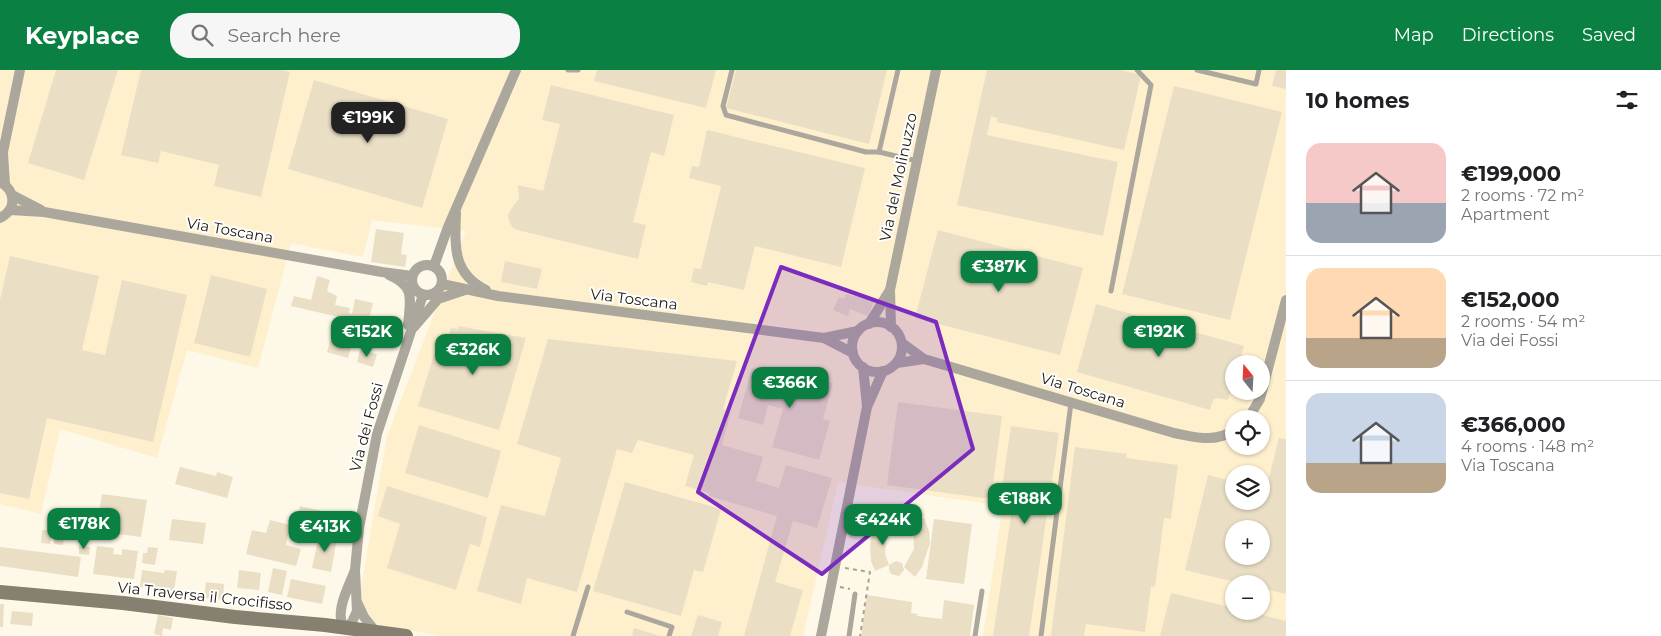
<!DOCTYPE html>
<meta charset="utf-8">
<style>
:root{--surface:#fff;--page:#f6f6f6;--text:#202124;--muted:#757577;--line:#e0e0e0;--accent:#0b8043}
body{margin:0;font-family:Montserrat,sans-serif;background:var(--page);color:var(--text);height:100vh;display:flex;flex-direction:column;font-size:19px;white-space:nowrap}
*{box-sizing:border-box;margin:0}
p{font-size:16px;color:var(--muted)}
.icon{flex:none;width:28px;height:28px;fill:none;stroke:currentColor;stroke-width:2;stroke-linecap:round;stroke-linejoin:round}
.map{position:relative;flex:1;overflow:hidden}
.sheet{display:flex;flex-direction:column;background:var(--surface);width:375px}
.sheet>*{flex:none}
.needle{width:32px;rotate:342deg}
.controls{position:absolute;left:1225px;top:285px;display:grid;gap:10px}
.controls a{display:grid;place-items:center;width:45px;height:45px;border-radius:50%;background:var(--surface);box-shadow:0 1px 4px #0004;font-size:25px}
.price{position:absolute;translate:-50% -42px;padding:0 11px;border-radius:10px;background:var(--accent);color:#fff;font-size:16px;line-height:32px;filter:drop-shadow(0 1px 2px #0008)}
.price::after{content:'';position:absolute;left:50%;top:30px;width:15px;height:11px;margin-left:-8px;background:inherit;clip-path:polygon(0 0,100% 0,50% 100%)}
.price.on{background:#222;color:#fff}
ul{padding:0;list-style:none}
li{display:flex;align-items:center;gap:15px;height:125px;padding:0 20px}
li+li{border-top:1px solid var(--line)}
li span{display:grid;place-items:center;flex:none;width:140px;height:100px;border-radius:15px;color:#555}
li>.icon{margin-inline-start:auto}
span .icon{width:60px;height:60px;fill:#fffc;stroke-width:1}
li b{font-size:21px}
h2{display:flex;justify-content:space-between;align-items:center;height:60px;padding:0 20px;font-size:21px}
header{display:flex;align-items:center;gap:30px;box-sizing:border-box;height:70px;padding:0 25px;background:var(--accent);color:#fff}
header strong{font-size:24px}
nav{display:flex;gap:28px;margin-inline-start:auto;font-size:18px}
.search{width:350px;height:45px;background:var(--page);display:flex;align-items:center;gap:12px;box-sizing:border-box;padding:0 18px;border-radius:20px;color:var(--muted);font-size:19px}
main{display:flex;flex:1;min-height:0}
.map>svg:first-child{display:block}
.built{fill:#fef0cd;fill-rule:evenodd}
.building{fill:#eadfc5;fill-rule:evenodd}
.lines{fill:none;stroke-linecap:round;stroke-linejoin:round}
.path{stroke:#a9a396;stroke-width:2;stroke-dasharray:4 4;stroke-linecap:butt}
.lane{stroke:#aba79c;stroke-width:5}
.street{stroke:#aba79c;stroke-width:10}
.secondary{stroke:#868070;stroke-width:14}
.marked{fill:#7b2cbf;fill-opacity:0.2;stroke:#7b2cbf;stroke-width:4;stroke-linejoin:round}
.labels{text-anchor:middle;dominant-baseline:central;stroke-width:4;stroke-linejoin:round;paint-order:stroke}
.street-label{font-size:15px;fill:#1e1a10;stroke:#fff}
</style>
<header>
<strong>Keyplace</strong>
<div class="search"><svg class="icon" aria-label="search" viewBox="0 0 24 24"><circle cx="10" cy="10" r="6"/><path d="M15 15l6 6"/></svg>Search here</div>
<nav><a>Map</a><a>Directions</a><a>Saved</a></nav>
</header>
<main>
<div class="map">
<svg width="1286" height="566" viewBox="0 0 1286 566">
<rect width="100%" height="100%" fill="#fef8e8"/>
<path class="built" d="M1,0H1286V566H983L1003,436L838,412L803,566H441L376,554L369,548L361,534L360,524L387,366L466,161L372,150L363,187L291,173L258,298L187,280L157,388L60,359L41,444L0,434V6ZM1234,294H1261V321H1234ZM1234,349H1261V376H1234ZM1234,404H1261V431H1234ZM1234,459H1261V486H1234ZM1234,514H1261V541H1234Z"/>
<g class="building">
<path d="M56,0H118L84,110L28,93Z"/>
<path d="M141,0H283L290,2L261,127L214,116L219,95L161,81L158,93L121,85Z"/>
<path d="M597,0H716L706,38L594,11Z"/>
<path d="M736,0H887L869,74L726,38Z"/>
<path d="M987,0H1120L1141,5L1124,80L997,52V48L991,46L987,65L1118,92L1103,166L957,135Z"/>
<path d="M1276,0H1286V19L1272,16Z"/>
<path d="M314,10L448,49L422,138L288,99Z"/>
<path d="M551,15L674,45L664,86L651,82L633,152L646,155L638,189L521,161L513,158L509,151L508,145L511,139L519,129L518,115L543,121L560,54L542,50Z"/>
<path d="M1174,16L1282,42L1230,250L1122,224Z"/>
<path d="M707,60L865,98L841,197L755,176L744,220L708,212L707,216L691,212L694,198L701,199L721,116L689,108L692,96L699,97Z"/>
<path d="M376,159L404,163L401,184L407,185L405,197L371,192Z"/>
<path d="M938,160L1083,198L1060,285L915,248Z"/>
<path d="M10,186L99,206L82,280L105,285L122,210L187,225L153,372L47,348L29,429L0,423V230Z"/>
<path d="M505,191L542,199L537,219L501,212Z"/>
<path d="M211,205L267,219L250,287L194,273Z"/>
<path d="M317,206L330,210L327,221L337,226L335,235L350,238L349,243L352,244L355,229L373,233L367,257L347,252V249L291,236L294,226L311,230Z"/>
<path d="M856,222L875,229L868,246L850,239L848,246L833,240L839,227L844,229L846,224L854,227Z"/>
<path d="M1096,234L1244,276L1239,294H1234V311L1228,330L1217,328L1213,330L1210,340L1077,302Z"/>
<path d="M458,256L526,268L499,360L418,336L439,269L447,272L451,258L458,259Z"/>
<path d="M548,269L737,291L723,339L731,342L722,375L763,387L756,411L779,418L786,395L832,408L817,458L793,451L775,512L803,520L790,566H744L777,446L709,426V423L685,416L694,385L638,370L632,383L617,379L577,522L527,508L521,534L477,521L501,435L545,446L561,388L517,374Z"/>
<path d="M330,271L351,277L348,288L327,282Z"/>
<path d="M360,280L377,284L373,297L357,292Z"/>
<path d="M779,297L833,313L823,349L830,351L819,390L772,377L783,339L768,335L763,355L738,348L752,298L777,305Z"/>
<path d="M898,332L1002,346L991,429L887,415Z"/>
<path d="M419,355L501,381L488,428L405,403Z"/>
<path d="M1011,356L1059,363L1029,566H993L1013,433L1000,431Z"/>
<path d="M1279,368L1286,369V524L1261,518V514H1243L1185,500L1208,405L1234,412V431H1261V418L1266,420ZM1234,459H1261V486H1234Z"/>
<path d="M1075,377L1127,384L1126,388L1178,395L1171,449L1164,448L1155,517L1151,516L1145,562L1086,554L1084,566H1051Z"/>
<path d="M180,397L216,406L217,402L233,407L227,428L175,414Z"/>
<path d="M625,412L721,439L703,502L694,500L681,546L593,521Z"/>
<path d="M387,416L487,447L480,477L470,474L456,520L387,498L400,454L378,446Z"/>
<path d="M102,424L147,430L141,467L96,461Z"/>
<path d="M300,436L340,445L338,454L312,448V451L297,448Z"/>
<path d="M885,441L895,450L886,468L885,484L889,495L896,491L902,493L904,500L899,506L891,504L889,500V495L875,501L871,491L870,476L872,463L878,449Z"/>
<circle cx="903" cy="451" r="8"/>
<path d="M924,448L929,461L930,473L922,497L915,507L904,497L914,479L913,459L911,454Z"/>
<path d="M172,449L206,453L203,474L169,470Z"/>
<path d="M934,449L972,454L964,514L926,509Z"/>
<path d="M270,450L290,455L286,475L301,479L296,496L246,484L252,460L266,463Z"/>
<path d="M42,460L52,461L50,474L41,473Z"/>
<path d="M319,465L337,468L331,502L312,498Z"/>
<path d="M54,468H64L63,475L54,474Z"/>
<path d="M79,476L90,477L89,485L79,484Z"/>
<path d="M97,476L114,478L113,484L122,485V479L138,481L134,509L93,504Z"/>
<path d="M0,477L81,487L78,507L0,496Z"/>
<path d="M148,477L158,478L155,495L142,493L143,483H147Z"/>
<path d="M273,498L287,501L282,525L268,522Z"/>
<path d="M142,500L164,503L165,500L177,501L174,521L140,517Z"/>
<path d="M239,500L261,503L259,520L237,518Z"/>
<path d="M291,509L326,516L322,534L287,527Z"/>
<path d="M206,512L224,514L223,530L204,528Z"/>
<path d="M1171,523L1234,538V541H1246L1286,551V566H1160Z"/>
<path d="M867,525L912,532L911,543L918,544L917,546L942,549L944,530L974,535L970,566H861Z"/>
<path d="M0,534H4L3,557H0Z"/>
<path d="M12,541L33,543L32,556L10,554Z"/>
<path d="M158,545L173,548L171,560L163,558L162,566L154,564Z"/>
<path d="M698,545L722,552L718,566H691Z"/>
<path d="M634,558L660,566H632Z"/>
</g>
<g class="lines">
<g class="path">
<path d="M845,498L870,502L860,566"/>
<path d="M840,517L850,519"/>
</g>
<g class="lane">
<path d="M568,0H578"/>
<path d="M732,0L723,36L726,45L866,82H879"/>
<path d="M898,0L879,82L917,91"/>
<path d="M1197,0L1256,14L1259,0"/>
<path d="M1111,221L1151,15L1137,0"/>
<path d="M627,542L672,557L669,566"/>
<path d="M573,566L588,517"/>
<path d="M849,566L855,524"/>
<path d="M975,566L982,521"/>
<path d="M1041,566L1071,333"/>
</g>
<g class="street">
<path d="M3,83L5,114"/>
<path d="M0,91L3,82L20,0"/>
<path d="M0,112C16,120 17,140 0,148"/>
<path d="M12,125L41,140"/>
<path d="M10,140L44,142L382,202L412,206"/>
<path d="M456,143C455,176 452,203 486,220"/>
<circle cx="427" cy="210" r="15"/>
<path d="M434,196L448,157L516,0"/>
<path d="M389,205C416,217 410,229 408,255"/>
<path d="M442,214L498,226L824,268L858,261"/>
<circle cx="877" cy="277" r="25"/>
<path d="M869,254L890,220"/>
<path d="M414,257L438,229L465,220"/>
<path d="M891,257L890,220L936,0"/>
<path d="M824,268L853,283"/>
<path d="M902,273L924,289L1174,363C1196,367 1212,373 1234,361"/>
<path d="M897,293L924,289"/>
<path d="M863,297L867,336"/>
<path d="M1248,349L1260,329L1286,230"/>
<path d="M355,500C349,517 334,541 344,559L352,552L357,541L355,500L359,458L377,364L423,225"/>
<path d="M358,534L364,547L376,562"/>
<path d="M821,566L867,337L883,301"/>
</g>
<path class="secondary" d="M0,522L123,533L235,547L325,555L406,566"/>
</g>
<path class="marked" d="M781,197L936,252L973,379L822,504L698,422Z"/>
<g class="labels">
<g class="street-label">
<text transform="translate(898 107) rotate(-78)">Via del Molinuzzo</text>
<text transform="translate(230 160) rotate(10)">Via Toscana</text>
<text transform="translate(634 229) rotate(7)">Via Toscana</text>
<text transform="translate(1083 320) rotate(17)">Via Toscana</text>
<text transform="translate(366 357) rotate(-75)">Via dei Fossi</text>
<text transform="translate(205 526) rotate(6)">Via Traversa il Crocifisso</text>
</g>
</g>
</svg>
<div class="controls">
<a><svg class="needle" viewBox="-14 -14 28 28"><path d="M0-13l5 13h-10z" fill="#e53935"/><path d="M0 13l5-13h-10z" fill="#757577"/></svg></a>
<a><svg class="icon" aria-label="locate" viewBox="0 0 24 24"><circle cx="12" cy="12" r="6"/><path d="M12 2v4M12 18v4M2 12h4M18 12h4"/></svg></a>
<a><svg class="icon" aria-label="layers" viewBox="0 0 24 24"><path d="M12 4l9 5-9 5-9-5zM3 14l9 5 9-5"/></svg></a>
<a>+</a>
<a>−</a>
</div>
<b class="price on" style="left:368px;top:74px">€199K</b>
<b class="price" style="left:999px;top:223px">€387K</b>
<b class="price" style="left:367px;top:288px">€152K</b>
<b class="price" style="left:1159px;top:288px">€192K</b>
<b class="price" style="left:473px;top:306px">€326K</b>
<b class="price" style="left:790px;top:339px">€366K</b>
<b class="price" style="left:1025px;top:455px">€188K</b>
<b class="price" style="left:883px;top:476px">€424K</b>
<b class="price" style="left:84px;top:480px">€178K</b>
<b class="price" style="left:325px;top:483px">€413K</b>
</div>
<section class="sheet">
<h2>10 homes<svg class="icon" aria-label="filters" viewBox="0 0 24 24"><path d="M4 7h16M4 17h16"/><circle cx="9" cy="7" r="2"/><circle cx="15" cy="17" r="2"/></svg></h2>
<ul>
<li><span style="background:linear-gradient(#f6c9c9 60%,#9aa5b1 0)"><svg class="icon" aria-label="home" viewBox="0 0 24 24"><path d="M3 11l9-7 9 7M6 9v11h12V9"/></svg></span><div><b>€199,000</b><p>2 rooms · 72 m²</p><p>Apartment</p></div></li>
<li><span style="background:linear-gradient(#ffd9b3 70%,#b9a48a 0)"><svg class="icon" aria-label="home" viewBox="0 0 24 24"><path d="M3 11l9-7 9 7M6 9v11h12V9"/></svg></span><div><b>€152,000</b><p>2 rooms · 54 m²</p><p>Via dei Fossi</p></div></li>
<li><span style="background:linear-gradient(#c9d6e8 70%,#b9a48a 0)"><svg class="icon" aria-label="home" viewBox="0 0 24 24"><path d="M3 11l9-7 9 7M6 9v11h12V9"/></svg></span><div><b>€366,000</b><p>4 rooms · 148 m²</p><p>Via Toscana</p></div></li>
</ul>
</section>
</main>
